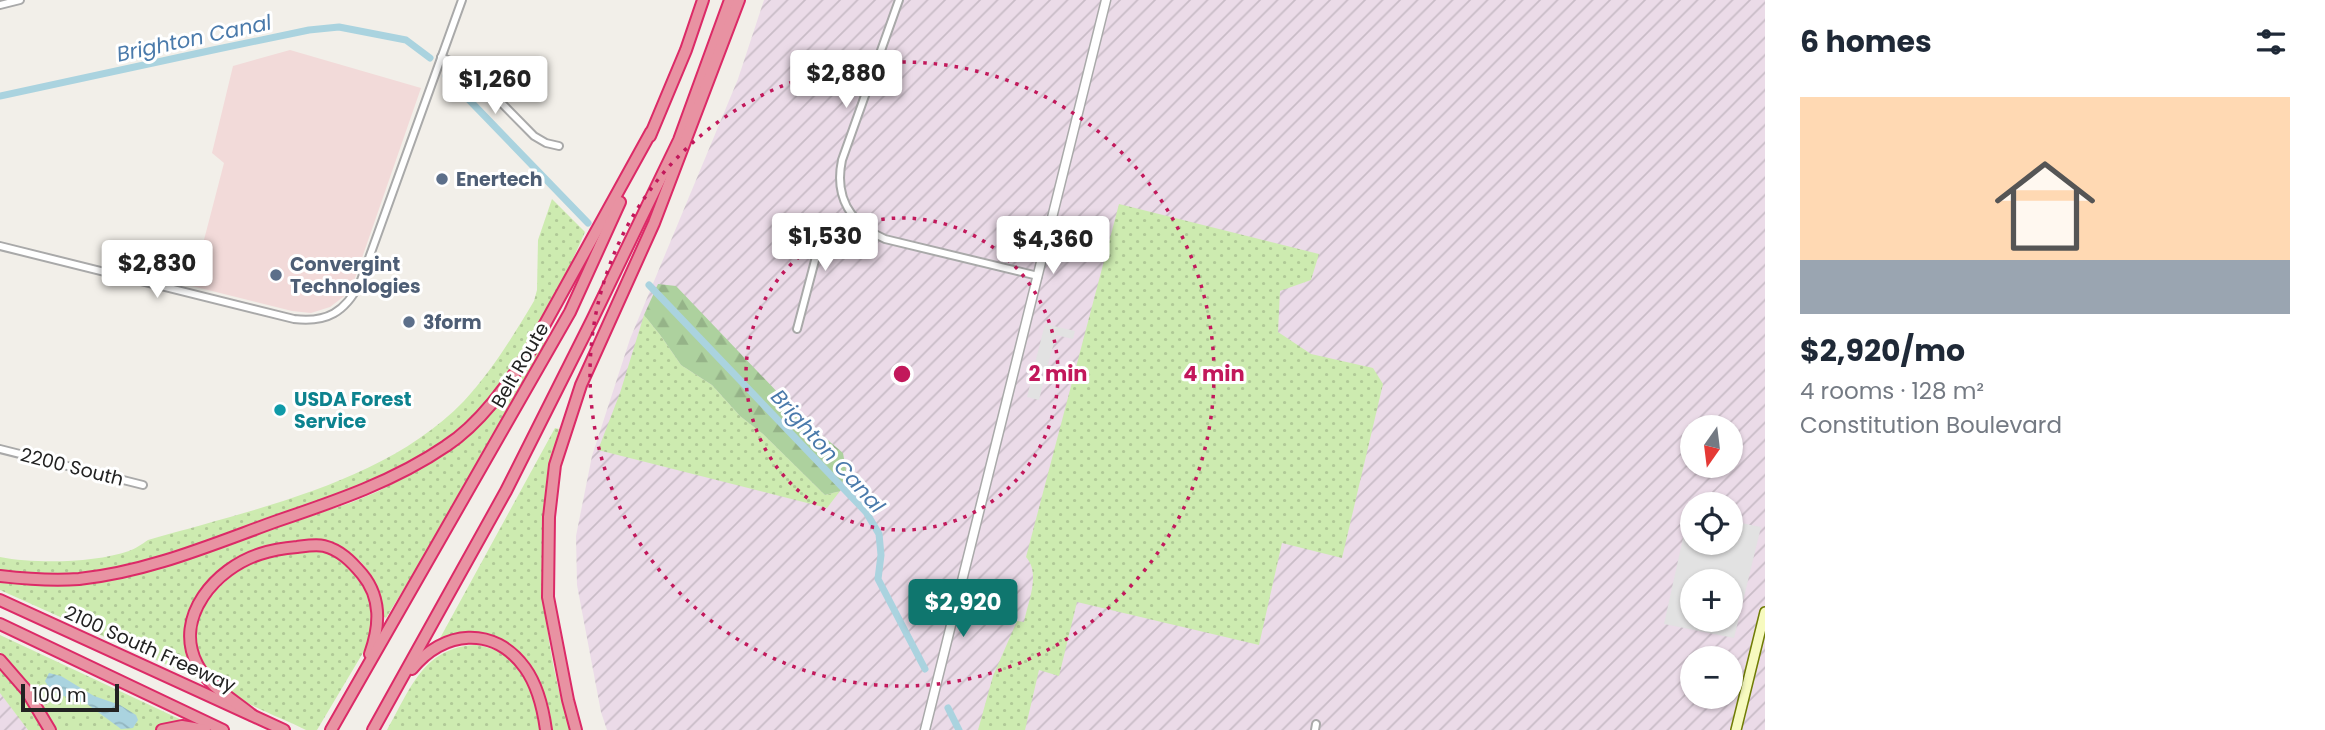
<!DOCTYPE html>
<meta charset="utf-8">
<style>
:root{--surface:#fff;--page:#f6f6f7;--text:#1f2937;--muted:#747a83;--line:#e0e1e3;--accent:#0f766e}
body{margin:0;font-family:Poppins,sans-serif;background:var(--page);color:var(--text);height:100vh;display:flex;flex-direction:column;font-size:26px;white-space:nowrap}
*{box-sizing:border-box;margin:0}
p{font-size:23px;color:var(--muted)}
.icon{flex:none;width:38px;height:38px;fill:none;stroke:currentColor;stroke-width:2;stroke-linecap:round;stroke-linejoin:round}
.map{position:relative;flex:1;overflow:hidden}
.details{display:flex;flex-direction:column;background:var(--surface);width:560px}
.details>*{flex:none}
.needle{width:46px;rotate:194deg}
.tools{position:absolute;left:1680px;top:415px;display:grid;gap:14px}
.tools a{display:grid;place-items:center;width:63px;height:63px;border-radius:50%;background:var(--surface);box-shadow:0 2px 5px #0004;font-size:35px}
.scale{position:absolute;left:21px;bottom:18px;width:98px;box-sizing:border-box;padding-left:7px;border:4px solid #222;border-top:0;font-size:19px;line-height:24px;white-space:nowrap;color:#222;-webkit-text-stroke:5px #fff;paint-order:stroke}
.price{position:absolute;translate:-50% -60px;padding:0 16px;border-radius:7px;background:#fff;color:#222;font-size:23px;line-height:46px;filter:drop-shadow(0 2px 4px #0008)}
.price::after{content:'';position:absolute;left:50%;top:42px;width:21px;height:16px;margin-left:-10px;background:inherit;clip-path:polygon(0 0,100% 0,50% 100%)}
.price.selected{background:var(--accent);color:#fff}
ul{padding:0;list-style:none}
li{display:grid;align-content:center;gap:14px;height:371px;padding:0 35px}
li+li{border-top:2px solid var(--line)}
li span{display:grid;place-items:center;height:217px;border-radius:0px;color:#555}
li>.icon{margin-inline-start:auto}
span .icon{width:126px;height:126px;fill:#fffc;stroke-width:1}
li b{font-size:30px}
h2{display:flex;justify-content:space-between;align-items:center;height:84px;padding:0 35px;font-size:30px}
main{display:flex;flex:1;min-height:0}
.map>svg:first-child{display:block}
.commercial{fill:#f2dad9}
.industrial{fill:url(#industrial-furrows);fill-rule:evenodd}
.grass{fill:url(#grass-dots)}
.forest{fill:url(#forest-firs)}
.parking{fill:#e2e2e2;fill-rule:evenodd}
.water{fill:url(#water-waves)}
.lines{fill:none;stroke-linecap:round;stroke-linejoin:round}
.canal{stroke:#aad3df;stroke-width:7}
.minor-casing{stroke:#a9a9a9;stroke-width:10}
.tertiary-casing{stroke:#a9a9a9;stroke-width:11}
.secondary-casing{stroke:#707d05;stroke-width:12}
.motorway-casing{stroke:#dc2a67;stroke-width:14}
.minor{stroke:#fff;stroke-width:6}
.tertiary{stroke:#fff;stroke-width:8}
.secondary{stroke:#f7fabf;stroke-width:9}
.motorway{stroke:#e892a2;stroke-width:10}
.ring{fill:none;stroke:#c2185b;stroke-width:3.5;stroke-dasharray:3.5 7}
.service-dot{fill:#5c6f8a;stroke:#fff;stroke-width:2.5}
.culture-dot{fill:#0f9aa8;stroke:#fff;stroke-width:2.5}
.labels{text-anchor:middle;dominant-baseline:central;stroke-width:6;stroke-linejoin:round;paint-order:stroke}
.service-label{font-size:19px;font-weight:bold;fill:#4e5e75;stroke:#fff;text-anchor:start}
.street-label{font-size:19px;fill:#222;stroke:#fff}
.culture-label{font-size:19px;font-weight:bold;fill:#0d838f;stroke:#fff;text-anchor:start}
.water-label{font-size:21px;font-style:italic;fill:#4a7aab;stroke:#fff}
.centre{fill:#c2185b;stroke:#fff;stroke-width:3.5}
.ring-label{font-size:21px;text-anchor:middle;font-weight:bold;fill:#c2185b;stroke:#fff;stroke-width:6;stroke-linejoin:round;paint-order:stroke}
</style>
<main>
<div class="map">
<svg width="1765" height="730" viewBox="0 0 1765 730">
<defs>
<pattern id="industrial-furrows" width="10" height="10" patternUnits="userSpaceOnUse" patternTransform="scale(1.75)"><rect width="10" height="10" fill="#ebdbe8"/><path d="M-1 1l2-2M0 10L10 0M9 11l2-2" fill="none" stroke="#c9bcc7"/></pattern>
<pattern id="grass-dots" width="8" height="8" patternUnits="userSpaceOnUse" patternTransform="scale(1.75)"><rect width="8" height="8" fill="#cdebb0"/><path d="M2 2h.1M6 6h.1" fill="none" stroke="#b0c997" stroke-width="1.8" stroke-linecap="round"/></pattern>
<pattern id="forest-firs" width="22" height="20" patternUnits="userSpaceOnUse" patternTransform="scale(1.75)"><rect width="22" height="20" fill="#add19e"/><path d="M5 1l3.5 6h-7zM16 11l3.5 6h-7z" fill="#95b388"/></pattern>
<pattern id="water-waves" width="16" height="10" patternUnits="userSpaceOnUse" patternTransform="scale(1.75)"><rect width="16" height="10" fill="#aad3df"/><path d="M0 5q4-4 8 0t8 0" fill="none" stroke="#92b5bf"/></pattern>
</defs>
<rect width="100%" height="100%" fill="#f2efe9"/>
<path class="commercial" d="M290,50L421,88L355,278L347,294L330,307L311,313L292,311L192,286L224,163L212,153L233,66Z"/>
<g class="industrial">
<path d="M764,0H1765V730H607L601,712L577,585L576,536L592,456L630,339L738,79ZM1692,427H1731V466H1692ZM1692,504H1731V542H1692ZM1692,581H1731V620H1692ZM1692,658H1731V696H1692Z"/>
<path d="M0,692L28,730H0Z"/>
</g>
<g class="grass">
<path d="M552,199L585,232L546,319L492,399L445,443L356,493L145,563L80,575H21L0,571V557C36,564 94,563 129,551C135,549 142,544 148,540C254,509 385,483 464,401C492,371 513,336 534,301L537,290L538,240Z"/>
<path d="M1119,204L1319,254L1311,280L1280,291L1278,332L1311,354L1373,368L1383,384L1342,558L1282,543L1259,645L1077,602L1059,676L1039,670L1025,730H978L993,676L1017,621L1024,622C1028,601 1041,574 1026,557Z"/>
<path d="M644,315L661,336L681,365L712,385L740,416L763,434L825,495L840,491L827,508L598,450L620,393Z"/>
<path d="M543,339L547,341C496,435 442,527 386,618L383,616C383,596 375,577 361,562C327,529 277,541 240,562C228,569 201,605 189,618L203,681L0,590V580L17,582L172,562L350,503L379,491L434,460L460,441L507,392Z"/>
<path d="M555,428L559,429C534,533 538,627 570,730H549C546,694 538,663 504,645L439,640Z"/>
<path d="M315,548L331,552L353,565L375,603L370,641L317,730H306C278,716 235,702 213,679C173,636 210,584 253,563C273,553 293,551 315,548Z"/>
<path d="M0,635L188,723L158,730H57L25,682L0,652Z"/>
<path d="M476,645C502,649 521,662 533,686C539,698 539,717 542,730H387C410,690 423,647 476,645Z"/>
<path d="M0,667L20,688L47,730H28L0,693Z"/>
</g>
<path class="forest" d="M658,284L676,286L803,419L843,453L846,470L840,491L825,495L763,434L740,416L712,385L681,365L661,336L644,315Z"/>
<g class="parking">
<path d="M1045,324L1075,331L1073,339L1056,335L1048,365L1063,369L1062,374L1034,367Z"/>
<path d="M1032,377L1044,380L1039,400L1027,397Z"/>
<path d="M1689,511L1692,512V542H1731V521L1761,527L1734,638L1664,624ZM1692,581H1731V620H1692Z"/>
</g>
<path class="water" d="M49,673L61,676L94,696L120,705L136,715L138,720L133,728L121,729L87,704L58,694L50,690L45,681Z"/>
<g class="lines">
<g class="canal">
<path d="M446,76L588,223"/>
<path d="M0,96L213,50L309,30L339,27L406,40L430,58"/>
<path d="M649,285L866,512L879,534L881,555L878,579L925,669"/>
<path d="M948,708L959,730"/>
</g>
<g class="minor-casing">
<g id="minor">
<path d="M899,0L842,160C834,198 851,224 885,239L1038,276"/>
<path d="M0,5L20,0"/>
<path d="M441,57L468,69L534,136L546,143L559,146"/>
<path d="M0,246L294,319C327,323 345,312 360,283L462,0"/>
<path d="M797,329L818,249L828,237L853,217"/>
<path d="M0,449L143,485"/>
<path d="M1315,730L1316,724"/>
</g>
</g>
<g class="tertiary-casing">
<path id="tertiary" d="M925,730L1106,0"/>
</g>
<g class="secondary-casing">
<path id="secondary" d="M1736,730L1765,612"/>
</g>
<g class="motorway-casing">
<g id="motorway">
<path d="M650,136L686,50L703,0"/>
<path d="M0,576C26,579 53,581 79,579C148,572 213,544 277,521C336,501 395,481 446,446C480,424 508,384 530,351L651,132"/>
<path d="M0,600L284,730"/>
<path d="M0,624L223,730"/>
<path d="M0,660L26,690L50,730"/>
<path d="M412,669C443,630 494,625 525,668C538,686 543,708 546,730"/>
<path d="M252,715C234,700 208,686 197,664C173,617 216,568 260,554C272,550 285,548 297,547C305,546 316,544 324,546C340,550 351,561 362,574C382,598 380,626 370,654"/>
<path d="M162,730L182,726L205,730"/>
<path d="M331,730L570,312L620,202"/>
<path d="M373,730L506,491L592,320L679,140L730,0"/>
<path d="M576,730L568,700L548,597L549,517L555,465L581,385L654,223L739,0"/>
</g>
</g>
<use href="#minor" class="minor"/>
<use href="#tertiary" class="tertiary"/>
<use href="#secondary" class="secondary"/>
<use href="#motorway" class="motorway"/>
</g>
<g class="ring">
<circle cx="902" cy="374" r="156"/>
<circle cx="902" cy="374" r="312"/>
</g>
<g class="service-dot">
<circle cx="442" cy="179" r="7"/>
<circle cx="276" cy="275" r="7"/>
<circle cx="409" cy="322" r="7"/>
</g>
<circle class="culture-dot" cx="280" cy="410" r="7"/>
<g class="labels">
<g class="service-label">
<text x="456" y="179">Enertech</text>
<text x="290" y="264">Convergint<tspan x="290" dy="22">Technologies</tspan></text>
<text x="423" y="322">3form</text>
</g>
<g class="street-label">
<text transform="translate(520 365) rotate(-60)">Belt Route</text>
<text transform="translate(72 467) rotate(14)">2200 South</text>
<text transform="translate(150 649) rotate(24)">2100 South Freeway</text>
</g>
<g class="culture-label">
<text x="294" y="399">USDA Forest<tspan x="294" dy="22">Service</tspan></text>
</g>
<g class="water-label">
<text transform="translate(194 38) rotate(-12)">Brighton Canal</text>
<text transform="translate(828 451) rotate(48)">Brighton Canal</text>
</g>
</g>
<circle cx="902" cy="374" r="10" class="centre"/>
<g class="ring-label">
<text x="1058" y="381">2 min</text>
<text x="1214" y="381">4 min</text>
</g>
</svg>
<div class="tools">
<a><svg class="needle" viewBox="-14 -14 28 28"><path d="M0-13l5 13h-10z" fill="#e53935"/><path d="M0 13l5-13h-10z" fill="#747a83"/></svg></a>
<a><svg class="icon" aria-label="locate" viewBox="0 0 24 24"><circle cx="12" cy="12" r="6"/><path d="M12 2v4M12 18v4M2 12h4M18 12h4"/></svg></a>
<a>+</a>
<a>−</a>
</div>
<div class="scale">100 m</div>
<b class="price" style="left:846px;top:110px">$2,880</b>
<b class="price" style="left:495px;top:116px">$1,260</b>
<b class="price" style="left:825px;top:273px">$1,530</b>
<b class="price" style="left:1053px;top:276px">$4,360</b>
<b class="price" style="left:157px;top:300px">$2,830</b>
<b class="price selected" style="left:963px;top:639px">$2,920</b>
</div>
<section class="details">
<h2>6 homes<svg class="icon" aria-label="filters" viewBox="0 0 24 24"><path d="M4 7h16M4 17h16"/><circle cx="9" cy="7" r="2"/><circle cx="15" cy="17" r="2"/></svg></h2>
<ul>
<li><span style="background:linear-gradient(#ffd9b3 75%,#9aa5b1 0)"><svg class="icon" aria-label="home" viewBox="0 0 24 24"><path d="M3 11l9-7 9 7M6 9v11h12V9"/></svg></span><div><b>$2,920/mo</b><p>4 rooms · 128 m²</p><p>Constitution Boulevard</p></div></li>
</ul>
</section>
</main>
